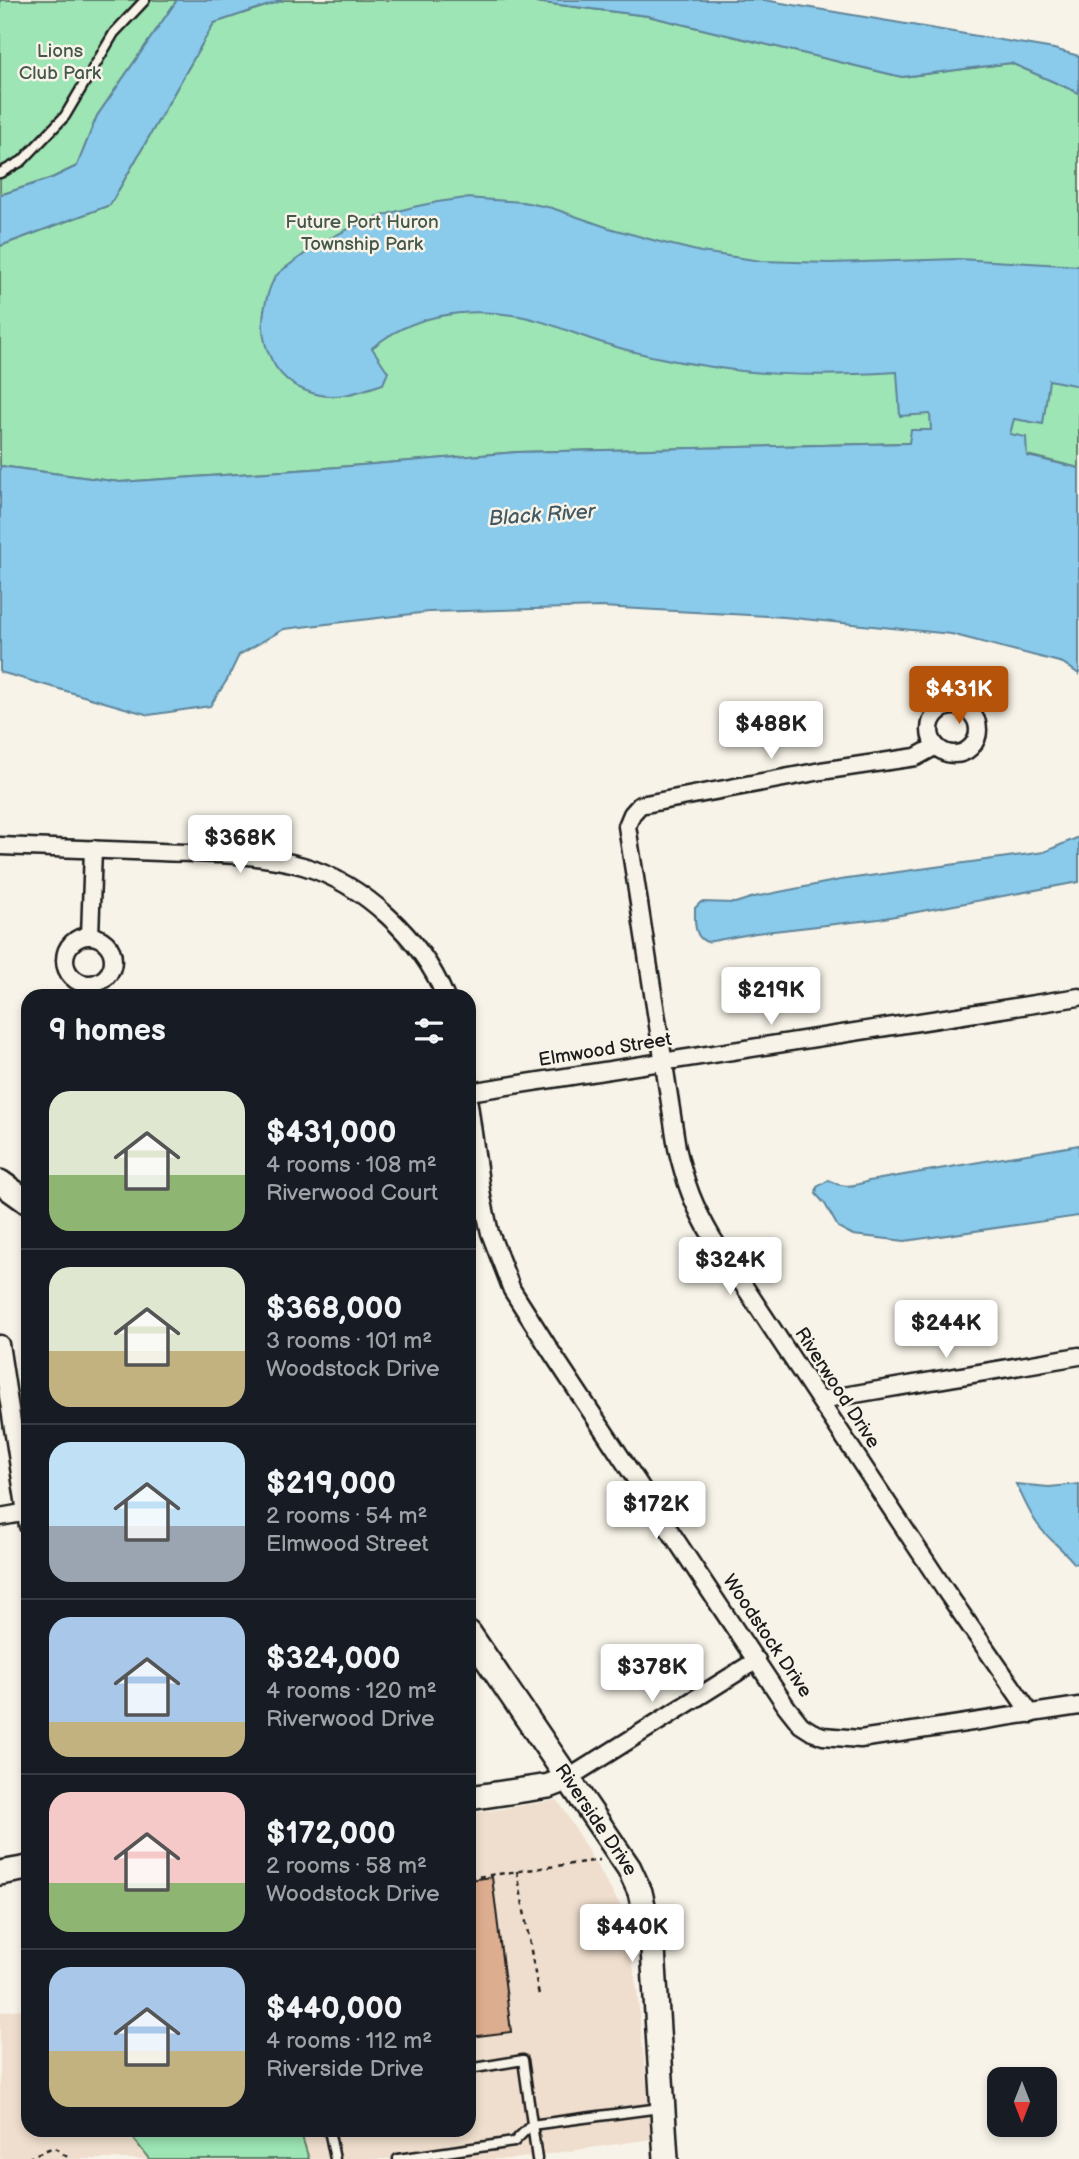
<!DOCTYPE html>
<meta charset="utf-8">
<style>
:root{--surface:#171b24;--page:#20242c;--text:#f1f3f6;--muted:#9ea1a6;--line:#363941;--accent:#b45309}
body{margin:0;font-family:"Balsamiq Sans",sans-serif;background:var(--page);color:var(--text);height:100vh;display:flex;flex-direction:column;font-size:26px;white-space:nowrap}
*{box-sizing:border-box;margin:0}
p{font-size:23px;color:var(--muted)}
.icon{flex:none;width:38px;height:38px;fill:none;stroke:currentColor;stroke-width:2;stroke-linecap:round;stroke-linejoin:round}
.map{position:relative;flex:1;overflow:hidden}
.side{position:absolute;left:21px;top:989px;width:455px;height:1148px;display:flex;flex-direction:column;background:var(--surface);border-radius:21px;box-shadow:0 4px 10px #0003}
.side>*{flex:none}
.needle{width:46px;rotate:180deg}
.fabs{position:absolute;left:987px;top:2067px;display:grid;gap:14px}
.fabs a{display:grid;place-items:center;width:70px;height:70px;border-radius:14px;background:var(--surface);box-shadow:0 4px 10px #0003;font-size:35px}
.price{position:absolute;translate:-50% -60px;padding:0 16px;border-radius:7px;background:#fff;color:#222;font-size:23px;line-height:46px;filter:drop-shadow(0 2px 4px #0008)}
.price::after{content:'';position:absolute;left:50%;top:42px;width:21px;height:16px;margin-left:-10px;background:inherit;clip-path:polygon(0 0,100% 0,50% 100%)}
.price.current{background:var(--accent);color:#fff}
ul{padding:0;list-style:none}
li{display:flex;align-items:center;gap:21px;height:175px;padding:0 28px}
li+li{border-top:2px solid var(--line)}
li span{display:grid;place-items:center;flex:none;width:196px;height:140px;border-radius:21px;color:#555}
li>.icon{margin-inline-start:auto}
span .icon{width:84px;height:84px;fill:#fffc;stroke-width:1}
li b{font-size:30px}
h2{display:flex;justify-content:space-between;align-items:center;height:84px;padding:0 28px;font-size:30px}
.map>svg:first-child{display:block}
.built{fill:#efdecd}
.green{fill:#9de5b4;stroke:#5c8068;stroke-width:2}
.water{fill:#8acaeb;stroke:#5e8498;stroke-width:2}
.building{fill:#ddad8f;stroke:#1c1c1c;stroke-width:2}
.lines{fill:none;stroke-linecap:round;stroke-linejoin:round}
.lane-casing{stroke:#1c1c1c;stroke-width:13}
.street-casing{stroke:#1c1c1c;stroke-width:21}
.secondary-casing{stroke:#1c1c1c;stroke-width:28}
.path{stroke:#1c1c1c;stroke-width:2.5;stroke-dasharray:5 5;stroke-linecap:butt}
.lane{stroke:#f7f3e8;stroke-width:8}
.street{stroke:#f7f3e8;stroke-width:16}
.secondary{stroke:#f7f3e8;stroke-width:23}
.labels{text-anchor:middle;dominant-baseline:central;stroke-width:5;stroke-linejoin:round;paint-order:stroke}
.park-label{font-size:19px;fill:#43584a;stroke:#f7f3e8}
.street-label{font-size:19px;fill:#1c1c1c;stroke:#f7f3e8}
.water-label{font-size:21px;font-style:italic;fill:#425964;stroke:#f7f3e8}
</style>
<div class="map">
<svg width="1079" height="2159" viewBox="0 0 1079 2159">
<rect width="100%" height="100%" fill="#f7f3e8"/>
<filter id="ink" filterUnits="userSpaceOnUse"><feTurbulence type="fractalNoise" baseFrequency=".0143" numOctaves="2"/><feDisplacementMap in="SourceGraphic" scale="14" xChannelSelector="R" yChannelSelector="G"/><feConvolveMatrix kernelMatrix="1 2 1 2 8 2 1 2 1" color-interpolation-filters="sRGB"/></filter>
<g filter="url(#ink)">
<path class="built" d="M558,1800L624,1912L637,1990L652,2139L514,2159H0V2012L28,2008V2130H469V1814Z"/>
<g class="green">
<path d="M0,0H177L97,116L77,166L52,178L0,195Z"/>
<path d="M284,0H519L648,16L902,77L1011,63L1079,93V468L1031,456L980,448L910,443L517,452L326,468L120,482L0,466V246L110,205L214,23Z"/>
<path d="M127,2130H300L309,2159H149Z"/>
</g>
<g class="water">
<path d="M177,0H284L214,23L110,205L0,246V195L52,178L77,166L97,116Z"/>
<path d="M519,0H764L1054,49L1079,56V93L1011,63L902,77L648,16Z"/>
<path d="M466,198L523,202L552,208L609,228L660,242L701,252L761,261L830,263L959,259L1079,266V386L1049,380L1043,424L1014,419L1010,434L1026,437L1027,456L1079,468V674L1063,663L951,634L784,617L601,607L429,612L284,629L239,655L227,680L210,706L149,715L0,672V466L120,482L326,468L517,452L909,443L911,430H931L930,414L900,416L897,372C833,376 770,377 706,366C671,361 637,354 603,343C573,334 543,319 512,315C463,307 410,316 372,348L388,372L383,384C363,390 342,399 320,395C275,386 255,344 266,301C268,293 271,283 276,276C280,271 287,267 292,263C342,224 404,205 466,198Z"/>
<path d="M1079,837V882L879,919L756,933L707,942C693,937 695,920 695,908L701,902L735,903L754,897L840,880L1044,852Z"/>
<path d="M1079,1145V1216L905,1241L853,1235L838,1227L825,1204L816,1194L817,1187L829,1180C842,1189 854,1186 869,1181Z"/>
<path d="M1016,1484L1049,1487L1079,1484V1564L1074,1563C1063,1549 1048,1539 1038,1525C1029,1513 1023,1497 1016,1484Z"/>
</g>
<path class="building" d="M492,1877L511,2032L469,2037V1880Z"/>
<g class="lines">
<g class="lane-casing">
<g id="lane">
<path d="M0,173L22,161L65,116L114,33L145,0"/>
<path d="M469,2069L523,2060L537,2159"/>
<path d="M329,2130L335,2159"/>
<path d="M398,2159L514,2142L531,2125L660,2108"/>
</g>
</g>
<g class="street-casing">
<g id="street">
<circle cx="954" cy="730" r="24"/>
<path d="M936,746L916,757L821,771L640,805L632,814L627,826L677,1148C686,1185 693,1205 713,1239L945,1590L1031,1714"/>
<path d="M0,846C53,848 107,850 160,852C208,854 257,853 303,866C364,884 421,938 445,996"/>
<path d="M90,936L93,849"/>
<circle cx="89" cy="960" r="24"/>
<path d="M469,1092L1079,997"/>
<path d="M469,1104L482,1197L490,1233L512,1290L552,1353L786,1706L801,1725L812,1732L823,1736L860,1739L1079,1706"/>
<path d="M0,1344L28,1526"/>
<path d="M820,1400L1079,1356"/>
<path d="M0,1517L28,1512"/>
<path d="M567,1779L757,1660"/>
</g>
</g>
<g class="secondary-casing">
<g id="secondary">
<path d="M0,1182L28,1202"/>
<path id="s1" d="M469,1633L629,1868L640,1892L653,1949L666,2159"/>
<path d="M469,1798L549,1786L567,1779"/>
<path d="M0,1873L28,1868"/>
</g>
</g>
<g class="path">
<path d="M517,1871L539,1996"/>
<path d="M469,1878L600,1860"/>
<path d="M28,2159L34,2155L54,2147L70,2159"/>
</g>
<use href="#lane" class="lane"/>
<use href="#street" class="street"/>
<use href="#secondary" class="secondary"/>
</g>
</g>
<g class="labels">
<g class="park-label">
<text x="60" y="51">Lions<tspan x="60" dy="22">Club Park</tspan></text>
<text x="362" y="222">Future Port Huron<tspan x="362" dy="22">Township Park</tspan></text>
</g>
<g class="street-label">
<text transform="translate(605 1050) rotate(-9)">Elmwood Street</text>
<text transform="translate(837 1388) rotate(57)">Riverwood Drive</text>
<text transform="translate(767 1636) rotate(56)">Woodstock Drive</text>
<text stroke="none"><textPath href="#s1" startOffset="226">Riverside Drive</textPath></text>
</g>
<g class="water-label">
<text transform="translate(542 515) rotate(-4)">Black River</text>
</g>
</g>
</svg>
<div class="fabs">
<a><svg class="needle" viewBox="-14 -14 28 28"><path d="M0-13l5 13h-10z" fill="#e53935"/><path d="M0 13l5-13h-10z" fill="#9ea1a6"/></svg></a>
</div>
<b class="price current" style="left:959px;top:726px">$431K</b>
<b class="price" style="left:771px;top:761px">$488K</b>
<b class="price" style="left:240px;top:875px">$368K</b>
<b class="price" style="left:771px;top:1027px">$219K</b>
<b class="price" style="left:730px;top:1297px">$324K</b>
<b class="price" style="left:946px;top:1360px">$244K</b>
<b class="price" style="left:656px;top:1541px">$172K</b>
<b class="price" style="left:652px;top:1704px">$378K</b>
<b class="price" style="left:632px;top:1964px">$440K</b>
<section class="side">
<h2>9 homes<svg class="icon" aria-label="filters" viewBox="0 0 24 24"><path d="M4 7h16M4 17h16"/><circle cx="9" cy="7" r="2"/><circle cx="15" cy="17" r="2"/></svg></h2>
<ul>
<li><span style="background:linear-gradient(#dfe7d0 60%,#8fb573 0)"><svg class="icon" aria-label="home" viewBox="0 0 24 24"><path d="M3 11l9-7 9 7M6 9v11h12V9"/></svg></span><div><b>$431,000</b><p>4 rooms · 108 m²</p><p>Riverwood Court</p></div></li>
<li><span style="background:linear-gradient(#dfe7d0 60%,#c2b280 0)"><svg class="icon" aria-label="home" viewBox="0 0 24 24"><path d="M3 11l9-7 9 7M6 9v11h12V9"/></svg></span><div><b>$368,000</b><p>3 rooms · 101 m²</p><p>Woodstock Drive</p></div></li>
<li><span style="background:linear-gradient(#bfe0f5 60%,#9aa5b1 0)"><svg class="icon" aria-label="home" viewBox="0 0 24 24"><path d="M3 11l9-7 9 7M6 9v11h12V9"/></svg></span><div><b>$219,000</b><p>2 rooms · 54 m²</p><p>Elmwood Street</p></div></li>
<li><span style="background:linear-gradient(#a9c7e8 75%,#c2b280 0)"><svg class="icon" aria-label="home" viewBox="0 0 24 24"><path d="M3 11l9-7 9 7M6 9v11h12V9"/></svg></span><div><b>$324,000</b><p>4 rooms · 120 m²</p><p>Riverwood Drive</p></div></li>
<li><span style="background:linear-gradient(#f6c9c9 65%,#8fb573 0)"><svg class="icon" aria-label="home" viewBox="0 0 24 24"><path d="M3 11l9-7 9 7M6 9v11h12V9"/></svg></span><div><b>$172,000</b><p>2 rooms · 58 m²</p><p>Woodstock Drive</p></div></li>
<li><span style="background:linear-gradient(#a9c7e8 60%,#c2b280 0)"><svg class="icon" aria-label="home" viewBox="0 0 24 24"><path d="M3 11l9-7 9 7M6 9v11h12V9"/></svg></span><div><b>$440,000</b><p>4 rooms · 112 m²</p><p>Riverside Drive</p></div></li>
</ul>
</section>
</div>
